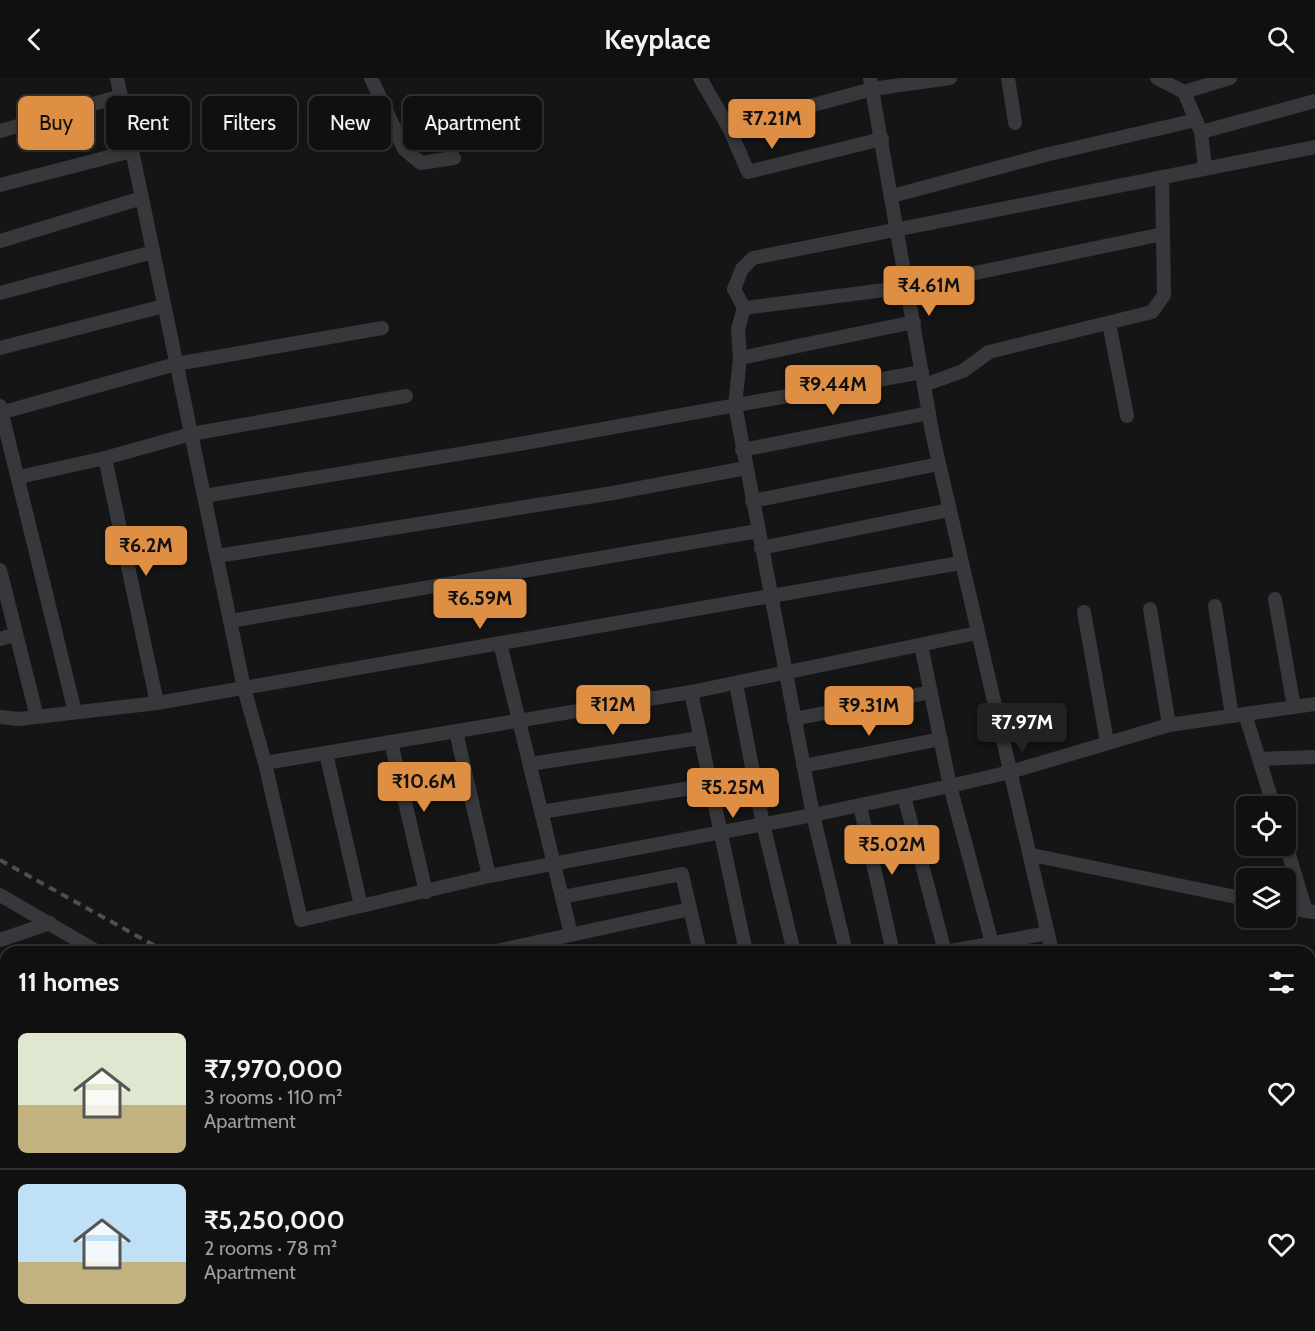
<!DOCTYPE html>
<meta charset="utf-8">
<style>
:root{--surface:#101010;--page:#191919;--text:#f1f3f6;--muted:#9c9d9f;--line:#303030;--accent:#df8f44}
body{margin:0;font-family:Cabin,sans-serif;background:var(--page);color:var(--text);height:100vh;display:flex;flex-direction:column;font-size:22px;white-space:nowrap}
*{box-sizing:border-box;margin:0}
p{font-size:20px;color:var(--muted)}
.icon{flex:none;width:33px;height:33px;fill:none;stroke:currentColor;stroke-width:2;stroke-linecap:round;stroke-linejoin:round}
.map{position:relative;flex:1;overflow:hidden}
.panel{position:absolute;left:0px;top:868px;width:1316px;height:386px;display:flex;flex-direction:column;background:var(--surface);border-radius:18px 18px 0 0;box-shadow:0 3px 9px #0003,0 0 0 2px var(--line)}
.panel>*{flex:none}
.guide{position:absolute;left:18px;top:18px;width:600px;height:54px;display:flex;gap:12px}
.tools{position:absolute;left:1236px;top:718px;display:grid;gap:12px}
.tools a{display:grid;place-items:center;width:60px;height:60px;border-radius:9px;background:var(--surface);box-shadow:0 3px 9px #0003,0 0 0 2px var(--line);font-size:30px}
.price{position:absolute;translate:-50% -51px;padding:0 14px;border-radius:6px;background:var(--accent);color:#111;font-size:20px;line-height:39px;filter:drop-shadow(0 2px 3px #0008)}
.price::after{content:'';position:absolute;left:50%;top:36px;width:18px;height:14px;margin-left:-9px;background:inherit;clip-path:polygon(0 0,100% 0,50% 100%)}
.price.active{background:#222;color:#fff}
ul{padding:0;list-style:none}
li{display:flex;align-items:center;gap:18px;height:150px;padding:0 18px}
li+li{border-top:2px solid var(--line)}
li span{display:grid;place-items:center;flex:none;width:168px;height:120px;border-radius:9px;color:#555}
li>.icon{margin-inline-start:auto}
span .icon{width:72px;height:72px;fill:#fffc;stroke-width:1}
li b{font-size:26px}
h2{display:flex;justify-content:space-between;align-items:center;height:72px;padding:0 18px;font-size:26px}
.tag{padding:0 21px;border-radius:9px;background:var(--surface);box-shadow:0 3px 9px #0003,0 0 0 2px var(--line);font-size:21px;line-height:54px}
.tag.active{background:var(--accent);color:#111}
header{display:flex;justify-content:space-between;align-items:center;height:78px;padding:0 18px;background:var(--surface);font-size:27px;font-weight:700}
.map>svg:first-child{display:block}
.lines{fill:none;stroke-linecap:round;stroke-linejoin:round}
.street{stroke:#36383b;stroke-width:14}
.rail{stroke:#4b4e52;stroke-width:4;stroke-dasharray:8 6;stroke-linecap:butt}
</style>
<header><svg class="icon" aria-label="back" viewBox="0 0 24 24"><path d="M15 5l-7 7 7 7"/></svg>Keyplace<svg class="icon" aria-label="search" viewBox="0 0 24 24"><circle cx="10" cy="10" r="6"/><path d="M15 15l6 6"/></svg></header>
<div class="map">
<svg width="1315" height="1253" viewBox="0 0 1315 1253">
<rect width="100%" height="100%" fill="#151516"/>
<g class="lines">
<g class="street">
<path d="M117,0L244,610L265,685L301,842L489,798L813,737L950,708L1010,694L1169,647L1315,626"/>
<path d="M371,0L404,71L421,85L454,80"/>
<path d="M700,0L729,50L748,94L882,61"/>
<path d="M870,0L933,359L1052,874"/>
<path d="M1008,0L1015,45"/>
<path d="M1157,0L1184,14L1201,54L1205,90"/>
<path d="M1184,14L1230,0"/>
<path d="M729,50L872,11L950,0"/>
<path d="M0,53L121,18"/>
<path d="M1201,54L1315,23"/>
<path d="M0,107L132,73"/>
<path d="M892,118L1045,77L1196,42"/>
<path d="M0,163L142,120"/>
<path d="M0,215L153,174"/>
<path d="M744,230L908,209L1163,156"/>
<path d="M1109,245L1127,338"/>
<path d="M0,270L164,228"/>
<path d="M740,280L914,244"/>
<path d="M924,307L963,293L989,274L1152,234L1164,217L1162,99"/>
<path d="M0,328L75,634"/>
<path d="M0,335L176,286L382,250"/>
<path d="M742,372L929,335"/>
<path d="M105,380L157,625"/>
<path d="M19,399L105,380L191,356L406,318"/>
<path d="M204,418L519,366L922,294"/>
<path d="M752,423L939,386"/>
<path d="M761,470L949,432"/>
<path d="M217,478L613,415L746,390"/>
<path d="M0,492L37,639"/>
<path d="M1275,521L1294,629"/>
<path d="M1215,528L1232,638"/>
<path d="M1150,531L1169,647"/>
<path d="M1084,534L1107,664"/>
<path d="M230,543L758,453"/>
<path d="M0,561L16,556"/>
<path d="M500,565L571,856"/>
<path d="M921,567L950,708L992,865"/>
<path d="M736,606L763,746L794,874"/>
<path d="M691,614L746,874"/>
<path d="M1245,636L1274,729"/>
<path d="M0,639L19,641L157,625L960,485"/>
<path d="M794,641L931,614"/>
<path d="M456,654L489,798"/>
<path d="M391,664L426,814"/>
<path d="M326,675L361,828"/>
<path d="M1259,681L1315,679"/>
<path d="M265,685L691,614L977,555"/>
<path d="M530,686L700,660"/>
<path d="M803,688L941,661"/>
<path d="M904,718L945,874"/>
<path d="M860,728L893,874"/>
<path d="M541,734L710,707"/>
<path d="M1286,767L1306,833"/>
<path d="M1032,777L1246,821"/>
<path d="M0,817L98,874"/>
<path d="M562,819L682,796L700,874"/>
<path d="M1286,829L1313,834"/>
<path d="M0,862L50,845"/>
<path d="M492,874L690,831"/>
<path d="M846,874L813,737L735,327L740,280L738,251L744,230L734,211L742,191L753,180L1315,69"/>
<path d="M945,874L1048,855"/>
<path d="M0,970L6,986"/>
<path d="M0,1087L6,1084"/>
<path d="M0,1132L6,1143"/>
<path d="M0,1160L6,1157"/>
<path d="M0,1242L6,1240"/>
<path d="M210,1248L211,1253"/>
<path d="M478,1248L481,1253"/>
<path d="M647,1248L651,1253"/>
<path d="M794,1248L800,1253"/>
<path d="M938,1248L939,1253"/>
<path d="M986,1248L988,1253"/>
<path d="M1036,1248L1038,1253"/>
<path d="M1086,1248L1087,1253"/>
<path d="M1144,1248L1145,1253"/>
<path d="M166,1253L181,1248"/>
<path d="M897,1253L913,1248"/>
</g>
<g class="rail">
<path d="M0,782L166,874"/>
<path d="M688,1248L692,1253"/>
</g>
</g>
</svg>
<div class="tools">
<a><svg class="icon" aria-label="locate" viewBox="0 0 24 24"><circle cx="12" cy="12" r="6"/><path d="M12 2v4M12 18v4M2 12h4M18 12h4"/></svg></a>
<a><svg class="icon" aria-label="layers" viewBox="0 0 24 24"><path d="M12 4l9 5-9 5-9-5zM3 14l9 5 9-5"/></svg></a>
</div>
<b class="price" style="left:772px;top:72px">₹7.21M</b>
<b class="price" style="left:929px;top:239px">₹4.61M</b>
<b class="price" style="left:833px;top:338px">₹9.44M</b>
<b class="price" style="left:146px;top:499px">₹6.2M</b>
<b class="price" style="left:480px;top:552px">₹6.59M</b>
<b class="price" style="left:613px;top:658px">₹12M</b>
<b class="price" style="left:869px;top:659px">₹9.31M</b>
<b class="price active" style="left:1022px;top:676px">₹7.97M</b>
<b class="price" style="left:424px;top:735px">₹10.6M</b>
<b class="price" style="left:733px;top:741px">₹5.25M</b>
<b class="price" style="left:892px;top:798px">₹5.02M</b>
<div class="guide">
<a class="tag active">Buy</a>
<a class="tag">Rent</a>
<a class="tag">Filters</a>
<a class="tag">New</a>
<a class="tag">Apartment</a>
</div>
<section class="panel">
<h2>11 homes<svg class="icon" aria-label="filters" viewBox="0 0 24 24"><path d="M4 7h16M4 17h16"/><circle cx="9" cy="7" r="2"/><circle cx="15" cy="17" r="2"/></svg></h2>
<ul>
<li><span style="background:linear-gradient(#dfe7d0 60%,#c2b280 0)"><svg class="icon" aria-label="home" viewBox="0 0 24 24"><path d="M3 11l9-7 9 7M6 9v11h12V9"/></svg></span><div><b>₹7,970,000</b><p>3 rooms · 110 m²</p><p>Apartment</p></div><svg class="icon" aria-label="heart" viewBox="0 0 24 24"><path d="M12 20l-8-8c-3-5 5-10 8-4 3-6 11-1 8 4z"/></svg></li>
<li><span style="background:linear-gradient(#bfe0f5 65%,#c2b280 0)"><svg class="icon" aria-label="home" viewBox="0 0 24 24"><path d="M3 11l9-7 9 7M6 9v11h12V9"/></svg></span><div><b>₹5,250,000</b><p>2 rooms · 78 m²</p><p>Apartment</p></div><svg class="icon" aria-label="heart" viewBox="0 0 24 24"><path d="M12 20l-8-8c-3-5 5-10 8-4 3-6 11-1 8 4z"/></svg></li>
</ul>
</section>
</div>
